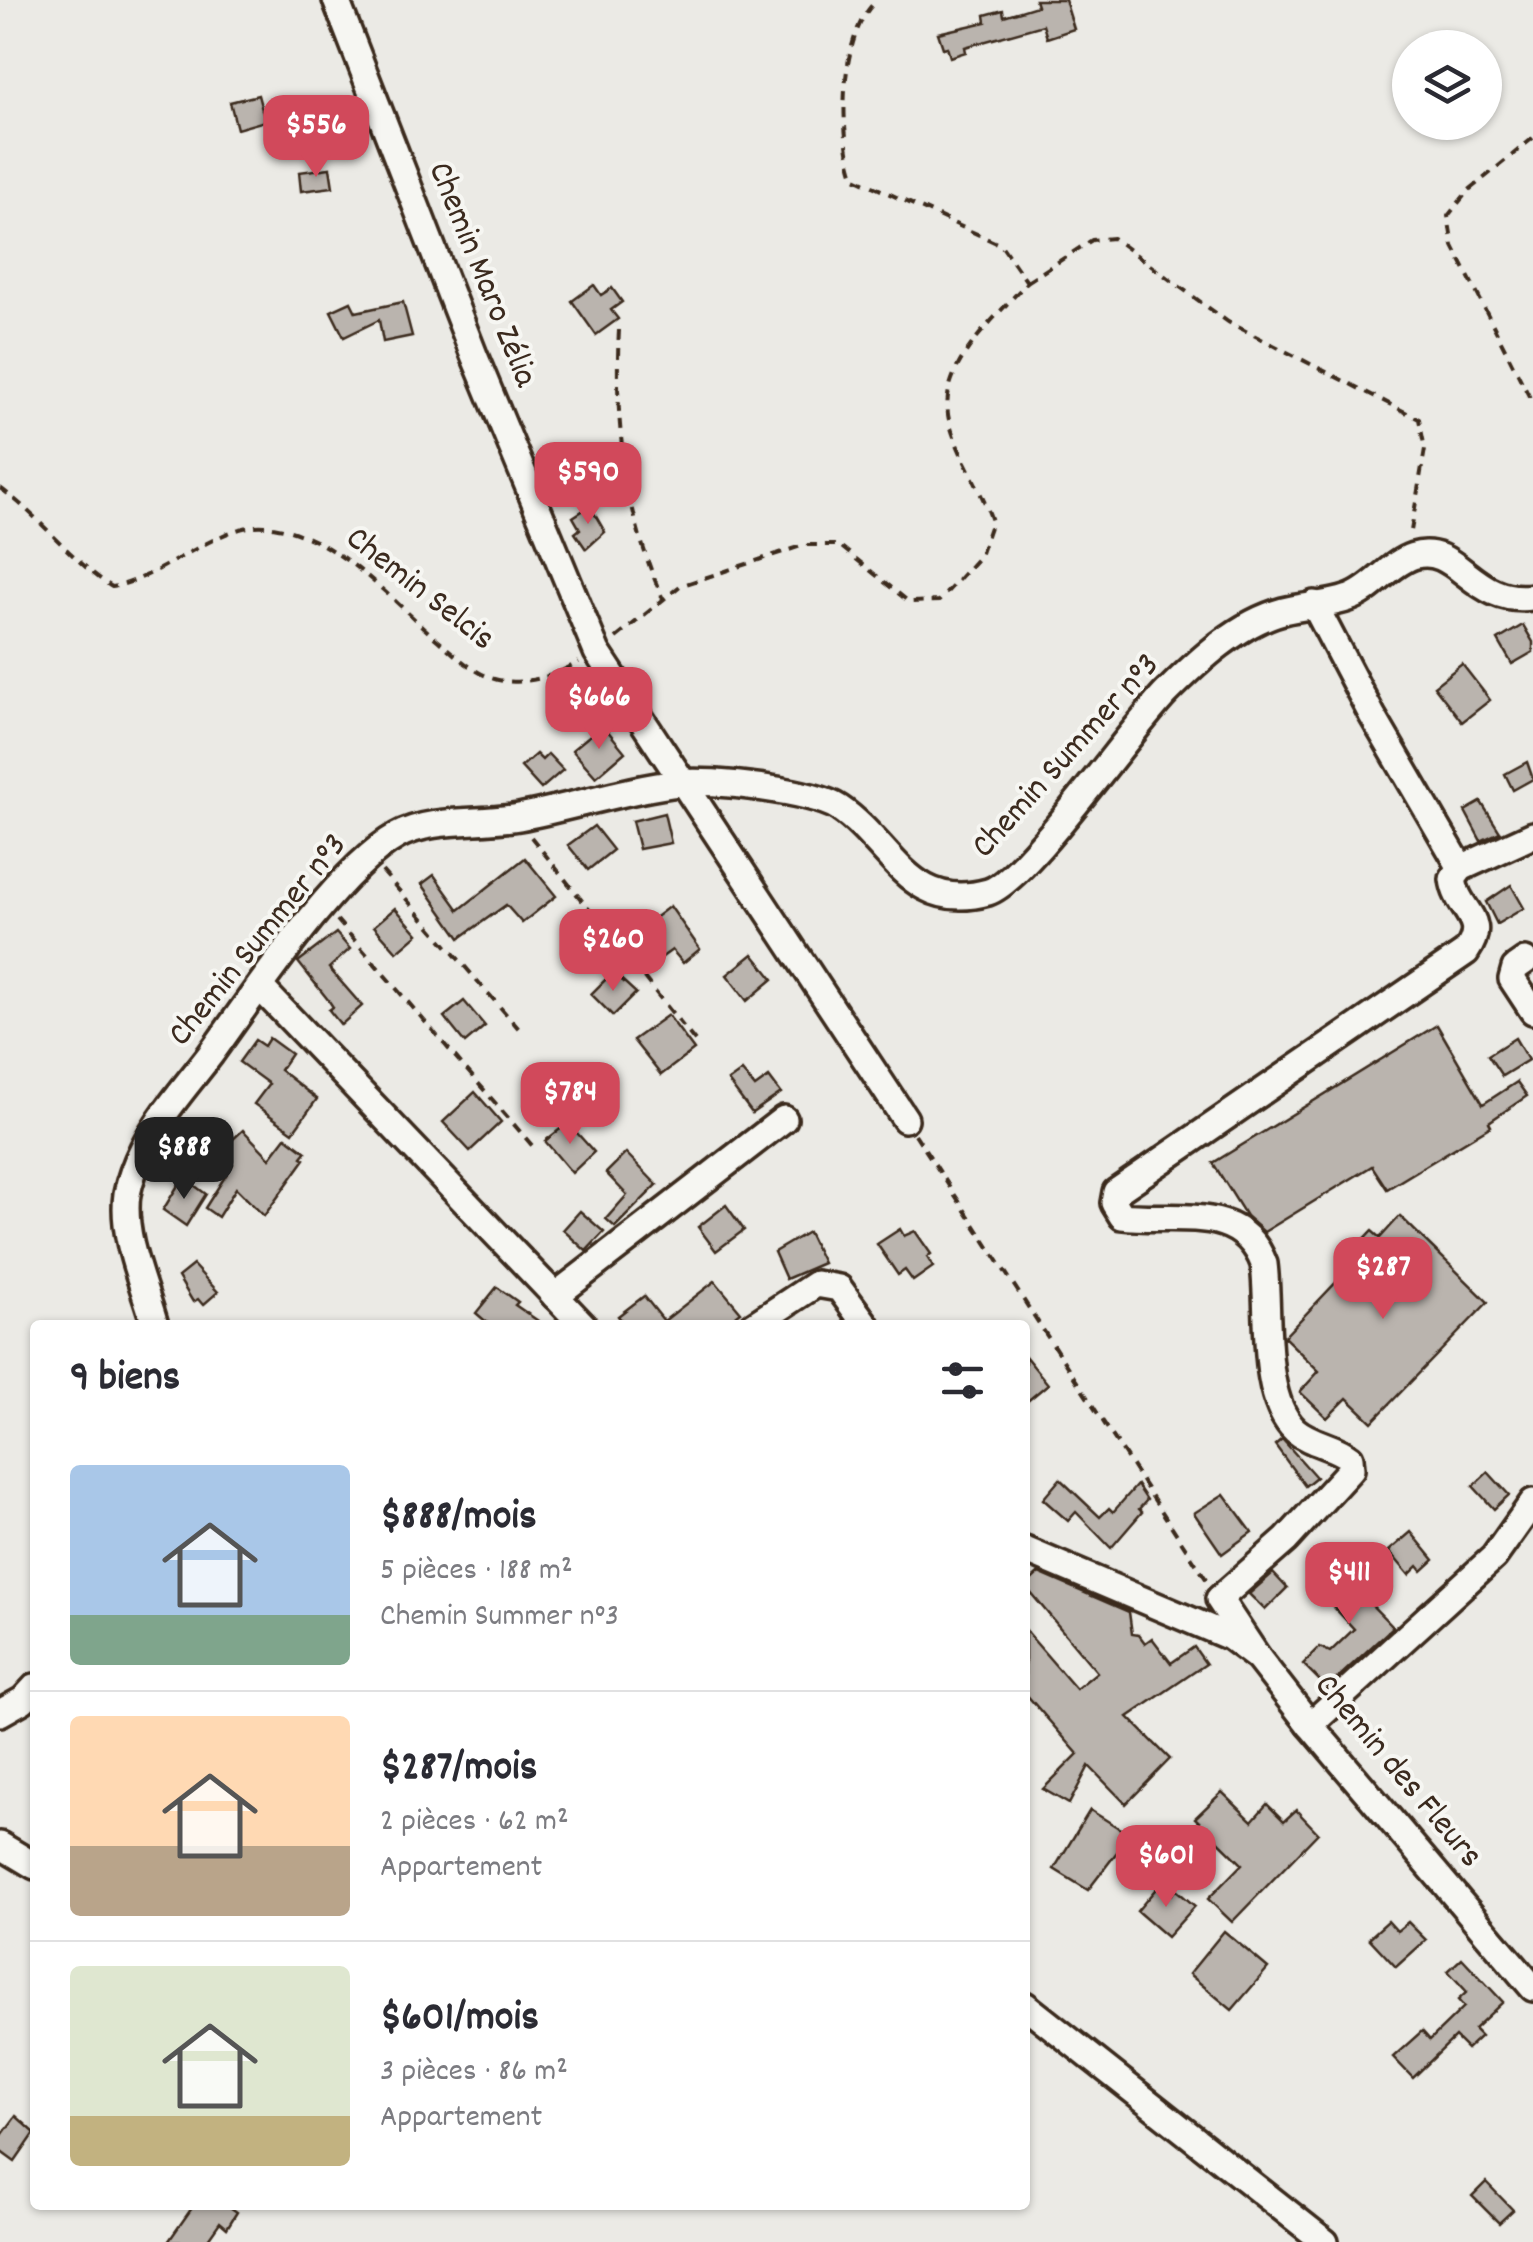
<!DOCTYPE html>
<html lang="fr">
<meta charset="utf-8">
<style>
:root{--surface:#fff;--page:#f2f2f3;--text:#2b2b33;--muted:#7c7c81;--line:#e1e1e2;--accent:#d1495b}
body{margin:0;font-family:Dekko,sans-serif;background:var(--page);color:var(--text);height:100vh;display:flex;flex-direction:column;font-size:38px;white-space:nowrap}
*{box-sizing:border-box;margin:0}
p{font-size:32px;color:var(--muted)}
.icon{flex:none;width:55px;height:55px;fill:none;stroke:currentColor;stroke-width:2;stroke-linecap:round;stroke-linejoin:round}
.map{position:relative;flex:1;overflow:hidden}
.panel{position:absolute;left:30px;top:1320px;width:1000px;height:890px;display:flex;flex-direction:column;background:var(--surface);border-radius:10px;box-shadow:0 2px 8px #0004}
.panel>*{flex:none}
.tools{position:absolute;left:1392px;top:30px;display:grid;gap:20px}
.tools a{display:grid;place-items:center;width:110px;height:110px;border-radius:50%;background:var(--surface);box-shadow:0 2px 8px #0004;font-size:50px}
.price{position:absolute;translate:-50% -85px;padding:0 22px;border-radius:20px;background:var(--accent);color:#fff;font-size:32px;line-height:65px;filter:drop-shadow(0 2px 5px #0008)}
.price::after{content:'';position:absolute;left:50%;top:60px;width:30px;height:22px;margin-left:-15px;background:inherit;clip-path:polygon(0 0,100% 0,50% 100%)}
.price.selected{background:#222;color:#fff}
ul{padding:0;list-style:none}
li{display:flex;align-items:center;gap:30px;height:250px;padding:0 40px}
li+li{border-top:2px solid var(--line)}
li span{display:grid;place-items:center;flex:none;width:280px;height:200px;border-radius:10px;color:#555}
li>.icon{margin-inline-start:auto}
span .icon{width:120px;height:120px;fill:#fffc;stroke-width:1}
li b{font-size:42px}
h2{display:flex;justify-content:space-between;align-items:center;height:120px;padding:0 40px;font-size:42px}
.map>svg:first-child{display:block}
.building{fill:#bab4ae;stroke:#3b2a1e;stroke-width:2.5}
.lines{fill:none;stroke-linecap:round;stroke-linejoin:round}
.minor-casing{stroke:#3b2a1e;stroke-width:32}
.path{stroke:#3b2a1e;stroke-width:4;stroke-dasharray:10 8;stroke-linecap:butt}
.minor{stroke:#f6f6f2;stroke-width:25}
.labels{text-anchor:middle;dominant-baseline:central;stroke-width:8;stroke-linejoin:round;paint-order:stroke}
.street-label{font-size:35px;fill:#3b2a1e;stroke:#f6f6f2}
</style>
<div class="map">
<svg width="1533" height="2242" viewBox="0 0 1533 2242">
<rect width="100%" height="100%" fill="#ebeae5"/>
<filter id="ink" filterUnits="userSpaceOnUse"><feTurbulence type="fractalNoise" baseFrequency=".01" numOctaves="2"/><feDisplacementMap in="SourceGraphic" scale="20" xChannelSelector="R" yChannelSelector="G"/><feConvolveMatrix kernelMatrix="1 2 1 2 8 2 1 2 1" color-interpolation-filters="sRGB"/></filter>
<g filter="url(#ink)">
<g class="building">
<path d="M1035,0H1065L1074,29L1047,38L1043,25L965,47L966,52L950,57L947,47L943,48L938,33L986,22L985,15L1003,10L1004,16L1037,6Z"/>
<path d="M258,95L265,121L237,129L230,102Z"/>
<path d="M330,168L333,187L301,191L299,172Z"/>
<path d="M594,285L601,295L612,288L622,302L611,310L618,319L596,335L572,301Z"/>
<path d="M351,302L356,312L403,302L412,336L383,342L379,320L344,337L331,311Z"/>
<path d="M590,506L605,532L586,549L575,533L580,529L573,517Z"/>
<path d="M1523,625L1533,642V652L1512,664L1498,640Z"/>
<path d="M1462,664L1490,700L1462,722L1434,686Z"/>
<path d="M607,730L625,752L596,777L572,750L594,732L599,737Z"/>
<path d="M536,754L542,760L548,754L563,770L541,789L521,767Z"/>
<path d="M1527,762L1533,779L1513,790L1505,774Z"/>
<path d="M1481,802L1500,832L1481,841L1465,811Z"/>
<path d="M664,813L671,843L639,849L632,821Z"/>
<path d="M594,826L613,850L588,870L568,845Z"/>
<path d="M525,858L556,896L522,923L506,905L460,938L422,884L434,875L459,910Z"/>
<path d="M1511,885L1524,908L1497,924L1486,902Z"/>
<path d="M670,906L700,949L683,963L672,950L658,960L636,932Z"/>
<path d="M395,908L418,934L397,952L374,926Z"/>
<path d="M336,933L350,949L329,968L362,1006L341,1025L329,1010L333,1007L329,1001L298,962Z"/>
<path d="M753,954L773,979L747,1001L727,975Z"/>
<path d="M613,972L636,993L613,1016L591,994Z"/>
<path d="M464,1001L485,1026L465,1043L444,1017Z"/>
<path d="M668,1015L694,1050L661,1075L633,1040Z"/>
<path d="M1437,1025L1483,1104L1517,1082L1527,1096L1489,1122L1491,1126L1387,1189L1372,1166L1264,1232L1246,1216L1213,1163Z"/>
<path d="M269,1038L291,1054L280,1070L317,1099L293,1132L254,1104L269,1084L239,1062L255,1040L264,1046Z"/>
<path d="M1515,1038L1528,1060L1502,1076L1488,1055Z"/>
<path d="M742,1071L755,1087L769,1077L781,1093L752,1113L728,1081Z"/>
<path d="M475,1092L501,1122L470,1151L443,1122Z"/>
<path d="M568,1123L594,1152L572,1173L545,1141Z"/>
<path d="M243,1130L270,1158L286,1137L306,1152L302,1157L305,1159L264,1216L236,1188L218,1217L205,1208L233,1164L221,1150Z"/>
<path d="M626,1153L657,1185L615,1227L606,1219L627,1195L606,1173Z"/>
<path d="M183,1177L206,1194L186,1226L163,1210Z"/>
<path d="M726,1205L744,1230L716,1251L698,1227Z"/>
<path d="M580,1211L604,1232L586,1251L563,1230Z"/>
<path d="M1400,1216L1488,1302L1372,1422L1347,1398L1327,1418L1300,1392L1319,1371L1284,1337L1363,1254L1356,1248L1372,1231L1380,1238Z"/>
<path d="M900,1229L904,1236L915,1231L931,1254L927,1257L933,1267L913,1281L905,1270L898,1275L877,1244Z"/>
<path d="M808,1232L823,1263L786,1279L774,1252Z"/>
<path d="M193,1265L218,1292L203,1305L198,1299L193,1302L178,1277Z"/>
<path d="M715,1281L741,1312L724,1325H625L618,1316L644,1296L664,1321Z"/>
<path d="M497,1287L518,1302L515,1305L544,1325H490L476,1313Z"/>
<path d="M1025,1356L1048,1384L1025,1403Z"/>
<path d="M1282,1439L1316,1477L1305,1486L1275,1445Z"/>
<path d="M1488,1472L1509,1495L1494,1509L1473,1486Z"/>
<path d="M1060,1479L1100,1517L1109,1508L1113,1512L1137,1485L1147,1500L1139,1509L1142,1512L1111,1548L1076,1512L1068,1521L1043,1499Z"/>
<path d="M1224,1494L1252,1532L1222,1554L1194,1513Z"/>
<path d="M1411,1532L1434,1560L1422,1571L1418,1566L1409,1575L1389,1551Z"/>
<path d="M1352,1564L1372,1584L1361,1594L1393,1627L1327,1688L1303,1664L1320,1647L1330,1652L1354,1629L1321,1593Z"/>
<path d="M1039,1573L1129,1612L1132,1634L1139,1635L1145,1643L1152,1638L1171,1663L1194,1647L1206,1664L1128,1717L1170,1759L1126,1804L1089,1766L1069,1804L1043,1789L1078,1754L1025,1693V1630L1076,1689L1097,1672L1025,1586Z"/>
<path d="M1273,1573L1287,1588L1265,1610L1249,1594Z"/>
<path d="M1222,1792L1252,1821L1267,1804L1284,1821L1296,1810L1318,1833L1232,1922L1208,1899L1242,1864L1195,1818Z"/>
<path d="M1090,1810L1130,1835L1088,1890L1054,1869Z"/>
<path d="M1160,1884L1172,1894L1175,1889L1195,1906L1167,1937L1137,1911Z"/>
<path d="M1388,1921L1397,1931L1408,1922L1426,1940L1396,1967L1369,1938Z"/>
<path d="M1224,1931L1268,1968L1232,2010L1189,1974Z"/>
<path d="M1462,1958L1503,2002L1474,2029L1481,2036L1467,2049L1455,2037L1413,2078L1393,2057L1422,2031L1430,2040L1464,2007L1458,2000L1467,1992L1448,1971Z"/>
<path d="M16,2116L35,2133L15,2162L0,2151V2138Z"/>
<path d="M1486,2182L1513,2210L1499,2223L1472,2196Z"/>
<path d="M194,2205H227L237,2212L227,2228L220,2222L206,2242H168Z"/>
</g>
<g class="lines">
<g class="minor-casing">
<g id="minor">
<path d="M336,0L474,355L597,652L905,1119"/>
<path d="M1314,604L1372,715L1461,868"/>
<path d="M1525,961L1515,968L1512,979L1533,1011"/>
<path d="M260,987L583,1325"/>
<path d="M555,1296L784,1119"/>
<path d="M155,1325C144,1285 121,1236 127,1194C130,1179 136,1163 143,1149C160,1115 187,1085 210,1055C253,996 336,870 397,836C431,817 481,824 519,817C573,807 626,789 679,783C710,779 815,791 839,808C892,844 910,914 988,892C1024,882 1129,731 1166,693C1198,661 1238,623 1283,611C1304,605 1328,606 1349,598C1373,590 1389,564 1413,556C1458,542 1472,606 1533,597"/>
<path d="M754,1325L816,1284L839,1288L866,1325"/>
<path d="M1025,1550L1230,1637L1258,1658L1310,1725L1533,1988"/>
<path d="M1258,1658L1219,1599L1286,1540L1351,1469L1350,1458C1334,1445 1311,1444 1295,1430C1260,1397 1270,1310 1264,1264C1241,1201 1174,1223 1122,1216L1114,1203L1116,1192L1466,952C1490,918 1457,912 1453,879L1461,868L1533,835"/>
<path d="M0,1713L23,1700L35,1687"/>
<path d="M1310,1725L1494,1557L1533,1502"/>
<path d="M0,1845L35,1866"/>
<path d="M1025,2005L1325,2242"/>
</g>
</g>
<g class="path">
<path d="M1533,138L1468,191L1448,216L1453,246L1533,404"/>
<path d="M1027,282L1092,240L1113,238L1228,322L1419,419L1425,449L1410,537"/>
<path d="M619,330C614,422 625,515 663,599"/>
<path d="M0,488C41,517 70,560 112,587C161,579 222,521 266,526C333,533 387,595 435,638C452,652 470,670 491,678C519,688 555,676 579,662"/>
<path d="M616,638L680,586L804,545H839L909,602L939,601L980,556L992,521C981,488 956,452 949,420C937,365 995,320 1027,282L1001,245L855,178C838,133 839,34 877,0"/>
<path d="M531,837L698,1045"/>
<path d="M382,871L520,1030"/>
<path d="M337,920L536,1150"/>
<path d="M915,1134L1208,1582"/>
</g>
<use href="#minor" class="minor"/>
</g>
</g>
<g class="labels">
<g class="street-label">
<text transform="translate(481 275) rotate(68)">Chemin Maro Zélia</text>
<text transform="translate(419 590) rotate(38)">Chemin Selcis</text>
<text transform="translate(1067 757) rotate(-48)">Chemin Summer n°3</text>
<text transform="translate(259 941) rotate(-51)">Chemin Summer n°3</text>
<text transform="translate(1397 1772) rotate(50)">Chemin des Fleurs</text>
</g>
</g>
</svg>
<div class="tools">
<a><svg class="icon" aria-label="layers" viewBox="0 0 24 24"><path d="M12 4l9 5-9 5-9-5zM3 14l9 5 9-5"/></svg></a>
</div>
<b class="price" style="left:316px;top:180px">$556</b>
<b class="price" style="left:588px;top:527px">$590</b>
<b class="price" style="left:599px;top:752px">$666</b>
<b class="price" style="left:613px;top:994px">$260</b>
<b class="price" style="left:570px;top:1147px">$784</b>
<b class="price selected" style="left:184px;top:1202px">$888</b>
<b class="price" style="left:1383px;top:1322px">$287</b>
<b class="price" style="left:1349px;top:1627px">$411</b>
<b class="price" style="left:1166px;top:1910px">$601</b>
<section class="panel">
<h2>9 biens<svg class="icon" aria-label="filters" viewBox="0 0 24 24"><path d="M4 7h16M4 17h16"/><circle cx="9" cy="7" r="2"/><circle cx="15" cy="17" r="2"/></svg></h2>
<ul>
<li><span style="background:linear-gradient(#a9c7e8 75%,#7fa58c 0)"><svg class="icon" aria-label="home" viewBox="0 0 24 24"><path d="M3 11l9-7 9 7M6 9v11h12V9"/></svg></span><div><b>$888/mois</b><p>5 pièces · 188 m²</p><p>Chemin Summer n°3</p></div></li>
<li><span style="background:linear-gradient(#ffd9b3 65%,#b9a48a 0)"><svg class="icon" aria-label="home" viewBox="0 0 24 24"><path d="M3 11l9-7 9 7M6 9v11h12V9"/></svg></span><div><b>$287/mois</b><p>2 pièces · 62 m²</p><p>Appartement</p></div></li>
<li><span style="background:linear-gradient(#dfe7d0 75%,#c2b280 0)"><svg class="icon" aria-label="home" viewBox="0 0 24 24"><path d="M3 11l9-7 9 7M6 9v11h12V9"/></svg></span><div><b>$601/mois</b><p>3 pièces · 86 m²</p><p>Appartement</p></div></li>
</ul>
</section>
</div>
